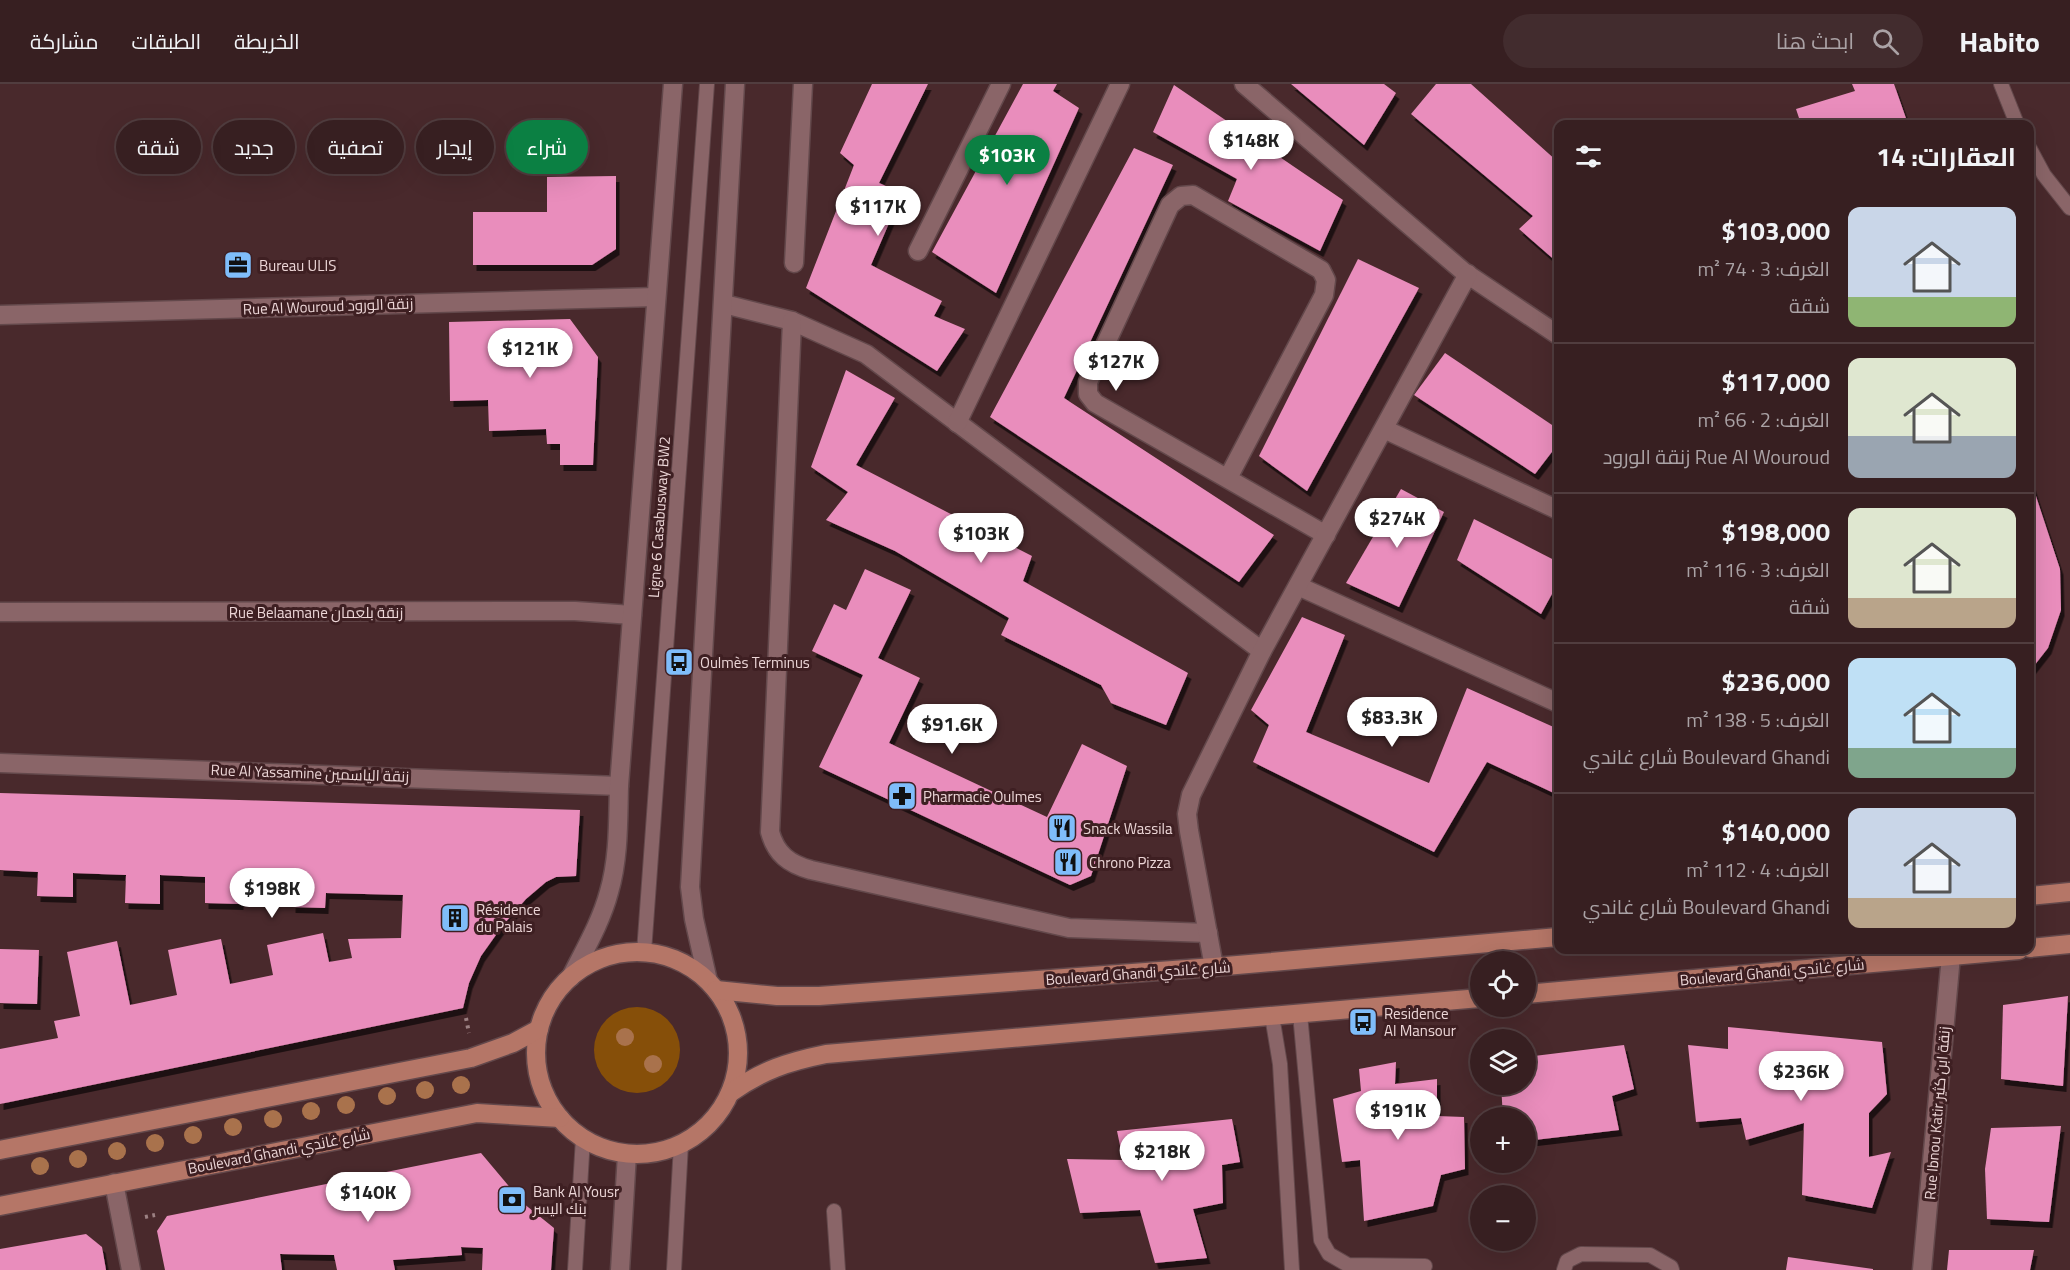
<!DOCTYPE html>
<html lang="ar">
<meta charset="utf-8">
<style>
:root{--surface:#371f21;--page:#422c2e;--text:#f1f3f6;--muted:#aaa2a5;--line:#513d3f;--accent:#0b8043}
body{margin:0;font-family:"Titillium Web",Cairo,sans-serif;background:var(--page);color:var(--text);direction:rtl;height:100vh;display:flex;flex-direction:column;font-size:22px;white-space:nowrap}
*{box-sizing:border-box;margin:0}
p{font-size:20px;color:var(--muted)}
.icon{flex:none;width:33px;height:33px;fill:none;stroke:currentColor;stroke-width:2;stroke-linecap:round;stroke-linejoin:round}
.map{position:relative;flex:1;overflow:hidden;direction:ltr}
.side{position:absolute;left:1554px;top:36px;width:480px;height:834px;display:flex;flex-direction:column;background:var(--surface);border-radius:12px;box-shadow:0 6px 24px #0002,0 0 0 2px var(--line);direction:rtl}
.side>*{flex:none}
.banner{position:absolute;left:18px;top:36px;width:570px;height:54px;direction:rtl;display:flex;gap:12px}
.buttons{position:absolute;left:1470px;top:867px;display:grid;gap:12px}
.buttons a{display:grid;place-items:center;width:66px;height:66px;border-radius:50%;background:var(--surface);box-shadow:0 6px 24px #0002,0 0 0 2px var(--line);font-size:30px}
.price{position:absolute;translate:-50% -51px;padding:0 14px;border-radius:21px;background:#fff;color:#222;font-size:20px;line-height:39px;filter:drop-shadow(0 2px 3px #0008)}
.price::after{content:'';position:absolute;left:50%;top:36px;width:18px;height:14px;margin-left:-9px;background:inherit;clip-path:polygon(0 0,100% 0,50% 100%)}
.price.current{background:var(--accent);color:#fff}
ul{padding:0;list-style:none}
li{display:flex;align-items:center;gap:18px;height:150px;padding:0 18px}
li+li{border-top:2px solid var(--line)}
li span{display:grid;place-items:center;flex:none;width:168px;height:120px;border-radius:12px;color:#555}
li>.icon{margin-inline-start:auto}
span .icon{width:72px;height:72px;fill:#fffc;stroke-width:1}
li b{font-size:26px}
h2{display:flex;justify-content:space-between;align-items:center;height:72px;padding:0 18px;font-size:26px}
.tag{padding:0 21px;border-radius:27px;background:var(--surface);box-shadow:0 6px 24px #0002,0 0 0 2px var(--line);font-size:21px;line-height:54px}
.tag.current{background:var(--accent);color:#fff}
header{display:flex;align-items:center;gap:36px;box-sizing:border-box;height:84px;padding:0 30px;background:var(--surface);border-bottom:2px solid var(--line)}
header strong{font-size:28px}
nav{display:flex;gap:33px;margin-inline-start:auto;font-size:21px}
.search{width:420px;height:54px;background:var(--page);display:flex;align-items:center;gap:15px;box-sizing:border-box;padding:0 21px;border-radius:33px;color:var(--muted);font-size:22px}
.map>svg:first-child{display:block}
.green{fill:#864f09}
.building{fill:#e98dbc;filter:url(#shadow)}
.lines{fill:none;stroke-linecap:round;stroke-linejoin:round}
.lane-casing{stroke:#63484b;stroke-width:16}
.street-casing{stroke:#63484b;stroke-width:21}
.secondary-casing{stroke:#63484b;stroke-width:21}
.primary-casing{stroke:#63484b;stroke-width:21}
.path{stroke:#9c8183;stroke-width:4;stroke-dasharray:3 4.5;stroke-linecap:butt}
.lane{stroke:#8a6568;stroke-width:14}
.street{stroke:#8a6568;stroke-width:18}
.secondary{stroke:#8a6568;stroke-width:18}
.primary{stroke:#b57667;stroke-width:18}
.tree{fill:#a9724c}
.labels{text-anchor:middle;dominant-baseline:central;stroke-width:6;stroke-linejoin:round;paint-order:stroke}
.poi-label{font-size:15px;fill:#ecd6d7;stroke:#3e1f22;text-anchor:start}
.street-label{font-size:15px;fill:#ecd6d7;stroke:#3e1f22}
</style>
<header>
<strong>Habito</strong>
<div class="search"><svg class="icon" aria-label="search" viewBox="0 0 24 24"><circle cx="10" cy="10" r="6"/><path d="M15 15l6 6"/></svg>ابحث هنا</div>
<nav><a>الخريطة</a><a>الطبقات</a><a>مشاركة</a></nav>
</header>
<div class="map">
<svg width="2070" height="1186" viewBox="0 0 2070 1186">
<defs>
<filter id="shadow"><feDropShadow dx="3.5" dy="6" stdDeviation="0" flood-color="#0009"/></filter>
</defs>
<rect width="100%" height="100%" fill="#49292c"/>
<circle class="green" cx="637" cy="966" r="43"/>
<g class="building">
<path d="M872,0H928L879,99L902,109L871,181L942,217L934,232L965,245L937,287L806,204L854,81L840,69Z"/>
<path d="M1023,0H1057L1053,7L1079,24L996,209L932,168Z"/>
<path d="M1291,0H1384L1396,9L1364,61Z"/>
<path d="M1436,0H1471L1558,78V179L1519,145L1533,132L1411,30Z"/>
<path d="M1852,0H1894L1908,40H1801L1796,25L1855,7Z"/>
<path d="M1174,1L1343,116L1320,167L1228,117L1237,95L1153,48Z"/>
<path d="M1134,64L1173,81L1064,314L1274,451L1239,498L990,333Z"/>
<path d="M616,92V165L592,181H473V128H547V93Z"/>
<path d="M1358,175L1419,204L1307,407L1259,372Z"/>
<path d="M570,235L598,273L593,381H560V360H547L546,345L489,347L488,316L450,317L449,238Z"/>
<path d="M1445,269L1558,345V360L1535,390L1414,311Z"/>
<path d="M846,286L895,314L856,381L1032,472L1023,497L1188,589L1166,641L1111,619L1101,601L1001,551L1009,534L895,467L826,436L848,408L811,383Z"/>
<path d="M2030,394L2060,485L2061,526L2048,564L2030,587Z"/>
<path d="M1401,405L1444,428L1399,523L1346,499Z"/>
<path d="M1474,435L1558,478V499L1541,530L1457,476Z"/>
<path d="M865,485L911,506L878,574L920,594L889,659L1047,733L1082,660L1127,682L1091,792L1070,801L819,683L863,591L812,567L834,520L846,526Z"/>
<path d="M1302,533L1345,551L1306,648L1429,699L1467,604L1558,645V711L1487,678L1434,768L1253,678L1269,641L1251,626Z"/>
<path d="M0,709L580,726L576,792L556,793L546,798L526,815L503,841L481,872L469,899L463,924L0,1020V965L58,954L54,937L80,932L67,868L117,857L130,921L177,911L168,866L221,855L230,900L273,891L267,861L323,849L329,878L352,874L348,855L401,854L403,811L326,809L325,824L292,823L293,795L241,793L240,820L205,819V793L160,791V820L125,819L126,791L73,789V813L37,812L38,788L0,786Z"/>
<path d="M0,865L39,866L37,920L0,919Z"/>
<path d="M2068,912L2063,1002L2001,995L2003,921Z"/>
<path d="M1728,943L1882,958L1887,1010L1869,1029V1073L1891,1068L1872,1124L1802,1111L1804,1039L1746,1056L1741,1034L1696,1038L1688,961L1728,965Z"/>
<path d="M1624,961L1634,1005L1612,1012L1619,1046L1526,1057V1034H1503L1501,1000H1526V973Z"/>
<path d="M1396,978L1395,1000L1437,995V1032L1464,1033L1465,1085L1441,1091L1433,1122L1364,1137L1360,1076L1342,1078L1333,1015L1361,1007L1359,985Z"/>
<path d="M1232,1035L1240,1078L1222,1081L1223,1119L1193,1125L1207,1174L1155,1179L1140,1126L1080,1129L1067,1075L1123,1076L1117,1047Z"/>
<path d="M2061,1042L2049,1138L1987,1135L1985,1085L1991,1044Z"/>
<path d="M481,1069L523,1119L554,1144L551,1186H482L483,1164L461,1163L462,1171L393,1176L395,1186H337L334,1171L280,1170L282,1186H165L157,1147L167,1132Z"/>
<path d="M86,1150L102,1163L106,1186H0V1165Z"/>
<path d="M1949,1166H2034L2030,1186H1947Z"/>
<path d="M1788,1173L1873,1185V1186H1786Z"/>
</g>
<g class="lines">
<g class="lane-casing">
<g id="lane">
<path d="M2001,0L2017,40"/>
<path d="M2030,65L2044,91L2070,124"/>
<path d="M644,868L707,0"/>
<path d="M1300,930L1321,1156L1329,1170L1348,1181L1425,1182"/>
<path d="M1272,932L1280,980L1292,1186"/>
<path d="M834,1127L838,1186"/>
<path d="M575,1186L583,1054"/>
<path d="M674,1186L681,1060"/>
<path d="M1564,1186L1567,1177L1581,1170L1650,1171L1671,1183L1672,1186"/>
</g>
</g>
<g class="street-casing">
<g id="street">
<path d="M1244,0L1464,188L1558,251"/>
<path d="M918,167L1001,0"/>
<path d="M794,179L803,0"/>
<path d="M724,220L792,237L866,270L1262,567"/>
<path d="M0,231L656,213"/>
<path d="M792,237L770,748C776,770 789,780 811,786L1069,844L1208,849"/>
<path d="M957,339L1120,0"/>
<path d="M1384,345L1558,426"/>
<path d="M1228,394L1324,211L1326,196L1321,186L1193,111L1181,112L1170,121L1088,298V310L1095,319L1326,451"/>
<path d="M1298,502L1558,619"/>
<path d="M0,528L575,527L632,531"/>
<path d="M0,679L619,702"/>
<path d="M1214,883L1189,747L1187,730L1191,711L1262,567L1468,190"/>
<path d="M114,1099L131,1186"/>
<path d="M1922,1186L1951,872"/>
</g>
</g>
<g class="secondary-casing">
<g id="secondary">
<path d="M571,893C585,865 601,838 609,808C619,774 618,737 619,702L673,0"/>
<path d="M708,897L694,835L690,803L735,0"/>
<path d="M620,1186L627,1070"/>
</g>
</g>
<g class="primary-casing">
<g id="primary">
<path d="M2030,812L2070,808"/>
<path d="M2030,864L2070,860"/>
<circle cx="637" cy="969" r="101"/>
<path d="M716,906L777,912H819L1214,883L1558,853"/>
<path d="M1526,910L2019,866"/>
<path d="M730,1009C763,986 787,978 826,970L1480,914"/>
<path d="M0,1066L471,974L513,959L539,945"/>
<path d="M0,1122L477,1029L560,1034"/>
</g>
</g>
<g class="path">
<path d="M466,934L469,949"/>
<path d="M145,1133L155,1131"/>
</g>
<use href="#lane" class="lane"/>
<use href="#street" class="street"/>
<use href="#secondary" class="secondary"/>
<use href="#primary" class="primary"/>
</g>
<g class="tree">
<circle cx="625" cy="953" r="9"/>
<circle cx="653" cy="980" r="9"/>
<circle cx="461" cy="1001" r="9"/>
<circle cx="425" cy="1006" r="9"/>
<circle cx="387" cy="1012" r="9"/>
<circle cx="346" cy="1021" r="9"/>
<circle cx="311" cy="1027" r="9"/>
<circle cx="273" cy="1035" r="9"/>
<circle cx="233" cy="1043" r="9"/>
<circle cx="193" cy="1051" r="9"/>
<circle cx="155" cy="1059" r="9"/>
<circle cx="117" cy="1067" r="9"/>
<circle cx="78" cy="1075" r="9"/>
<circle cx="40" cy="1082" r="9"/>
</g>
<defs>
<g id="office-square" transform="scale(1.5)"><rect x="-9" y="-9" width="18" height="18" rx="4" fill="#7fbdfa" stroke="#3e1f22"/><path d="M-6-3h4V-5.5h4V-3h4V5H-6ZM-1-4.5V-3h2v-1.5ZM-6 0V1H6V0Z" fill="#111"/></g>
<g id="bus-square" transform="scale(1.5)"><rect x="-9" y="-9" width="18" height="18" rx="4" fill="#7fbdfa" stroke="#3e1f22"/><path d="M-5-6H5V4H4V6H2V4H-2V6H-4V4H-5ZM-3.5-4V0h7V-4ZM-3.5 1.2v1.5H-2V1.2ZM2 1.2v1.5H3.5V1.2Z" fill="#111"/></g>
<g id="pharmacy-square" transform="scale(1.5)"><rect x="-9" y="-9" width="18" height="18" rx="4" fill="#7fbdfa" stroke="#3e1f22"/><path d="M-2-6h4v4h4v4h-4v4h-4v-4h-4v-4h4Z" fill="#111"/></g>
<g id="restaurant-square" transform="scale(1.5)"><rect x="-9" y="-9" width="18" height="18" rx="4" fill="#7fbdfa" stroke="#3e1f22"/><path d="M-5-6h1v4h1v-4h1v4h1v-4h1v5L-1.5 .5V6h-2V.5L-5-1ZM5-6V6H3V1.5H1.5Q1.5-4 5-6Z" fill="#111"/></g>
<g id="building-square" transform="scale(1.5)"><rect x="-9" y="-9" width="18" height="18" rx="4" fill="#7fbdfa" stroke="#3e1f22"/><path d="M-4-6H4V6H1V3H-1V6H-4ZM-2.5-4.3h1.7v1.8h-1.7ZM.8-4.3h1.7v1.8H.8ZM-2.5-1h1.7V.8h-1.7ZM.8-1h1.7V.8H.8Z" fill="#111"/></g>
<g id="bank-square" transform="scale(1.5)"><rect x="-9" y="-9" width="18" height="18" rx="4" fill="#7fbdfa" stroke="#3e1f22"/><path d="M-6-4H6V4H-6ZM0-2.3a2.3 2.3 0 1 0 0 4.6a2.3 2.3 0 1 0 0-4.6Z" fill="#111"/></g>
</defs>
<g fill-rule="evenodd">
<use href="#office-square" x="238" y="181"/>
<use href="#bus-square" x="679" y="578"/>
<use href="#pharmacy-square" x="902" y="712"/>
<use href="#restaurant-square" x="1062" y="744"/>
<use href="#restaurant-square" x="1068" y="778"/>
<use href="#building-square" x="455" y="834"/>
<use href="#bus-square" x="1363" y="938"/>
<use href="#bank-square" x="512" y="1116"/>
</g>
<g class="labels">
<g class="poi-label">
<text x="259" y="181">Bureau ULIS</text>
<text x="700" y="578">Oulmès Terminus</text>
<text x="923" y="712">Pharmacie Oulmes</text>
<text x="1083" y="744">Snack Wassila</text>
<text x="1089" y="778">Chrono Pizza</text>
<text x="476" y="825">Résidence<tspan x="476" dy="17">du Palais</tspan></text>
<text x="1384" y="929">Residence<tspan x="1384" dy="17">Al Mansour</tspan></text>
<text x="533" y="1107">Bank Al Yousr<tspan x="533" dy="17">بنك اليسر</tspan></text>
</g>
<g class="street-label">
<text transform="translate(328 222) rotate(-2)">Rue Al Wouroud زنقة الورود</text>
<text transform="translate(659 433) rotate(-86)">Ligne 6 Casabusway BW2</text>
<text x="316" y="528">Rue Belaamane زنقة بلعمان</text>
<text transform="translate(310 689) rotate(2)">Rue Al Yassamine زنقة الياسمين</text>
<text transform="translate(1772 888) rotate(-5)">Boulevard Ghandi شارع غاندي</text>
<text transform="translate(1138 889) rotate(-4)">Boulevard Ghandi شارع غاندي</text>
<text transform="translate(1937 1029) rotate(-85)">Rue Ibnou Katir زنقة ابن كثير</text>
<text transform="translate(279 1067) rotate(-11)">Boulevard Ghandi شارع غاندي</text>
</g>
</g>
</svg>
<div class="buttons">
<a><svg class="icon" aria-label="locate" viewBox="0 0 24 24"><circle cx="12" cy="12" r="6"/><path d="M12 2v4M12 18v4M2 12h4M18 12h4"/></svg></a>
<a><svg class="icon" aria-label="layers" viewBox="0 0 24 24"><path d="M12 4l9 5-9 5-9-5zM3 14l9 5 9-5"/></svg></a>
<a>+</a>
<a>−</a>
</div>
<b class="price" style="left:1251px;top:87px">$148K</b>
<b class="price current" style="left:1007px;top:102px">$103K</b>
<b class="price" style="left:878px;top:153px">$117K</b>
<b class="price" style="left:530px;top:295px">$121K</b>
<b class="price" style="left:1116px;top:308px">$127K</b>
<b class="price" style="left:1397px;top:465px">$274K</b>
<b class="price" style="left:981px;top:480px">$103K</b>
<b class="price" style="left:1392px;top:664px">$83.3K</b>
<b class="price" style="left:952px;top:671px">$91.6K</b>
<b class="price" style="left:272px;top:835px">$198K</b>
<b class="price" style="left:1801px;top:1018px">$236K</b>
<b class="price" style="left:1398px;top:1057px">$191K</b>
<b class="price" style="left:1162px;top:1098px">$218K</b>
<b class="price" style="left:368px;top:1139px">$140K</b>
<div class="banner">
<a class="tag current">شراء</a>
<a class="tag">إيجار</a>
<a class="tag">تصفية</a>
<a class="tag">جديد</a>
<a class="tag">شقة</a>
</div>
<section class="side">
<h2>العقارات: 14<svg class="icon" aria-label="filters" viewBox="0 0 24 24"><path d="M4 7h16M4 17h16"/><circle cx="9" cy="7" r="2"/><circle cx="15" cy="17" r="2"/></svg></h2>
<ul>
<li><span style="background:linear-gradient(#c9d6e8 75%,#8fb573 0)"><svg class="icon" aria-label="home" viewBox="0 0 24 24"><path d="M3 11l9-7 9 7M6 9v11h12V9"/></svg></span><div><b>$103,000</b><p>الغرف: 3 · 74 m²</p><p>شقة</p></div></li>
<li><span style="background:linear-gradient(#dfe7d0 65%,#9aa5b1 0)"><svg class="icon" aria-label="home" viewBox="0 0 24 24"><path d="M3 11l9-7 9 7M6 9v11h12V9"/></svg></span><div><b>$117,000</b><p>الغرف: 2 · 66 m²</p><p>Rue Al Wouroud زنقة الورود</p></div></li>
<li><span style="background:linear-gradient(#dfe7d0 75%,#b9a48a 0)"><svg class="icon" aria-label="home" viewBox="0 0 24 24"><path d="M3 11l9-7 9 7M6 9v11h12V9"/></svg></span><div><b>$198,000</b><p>الغرف: 3 · 116 m²</p><p>شقة</p></div></li>
<li><span style="background:linear-gradient(#bfe0f5 75%,#7fa58c 0)"><svg class="icon" aria-label="home" viewBox="0 0 24 24"><path d="M3 11l9-7 9 7M6 9v11h12V9"/></svg></span><div><b>$236,000</b><p>الغرف: 5 · 138 m²</p><p>Boulevard Ghandi شارع غاندي</p></div></li>
<li><span style="background:linear-gradient(#c9d6e8 75%,#b9a48a 0)"><svg class="icon" aria-label="home" viewBox="0 0 24 24"><path d="M3 11l9-7 9 7M6 9v11h12V9"/></svg></span><div><b>$140,000</b><p>الغرف: 4 · 112 m²</p><p>Boulevard Ghandi شارع غاندي</p></div></li>
</ul>
</section>
</div>
